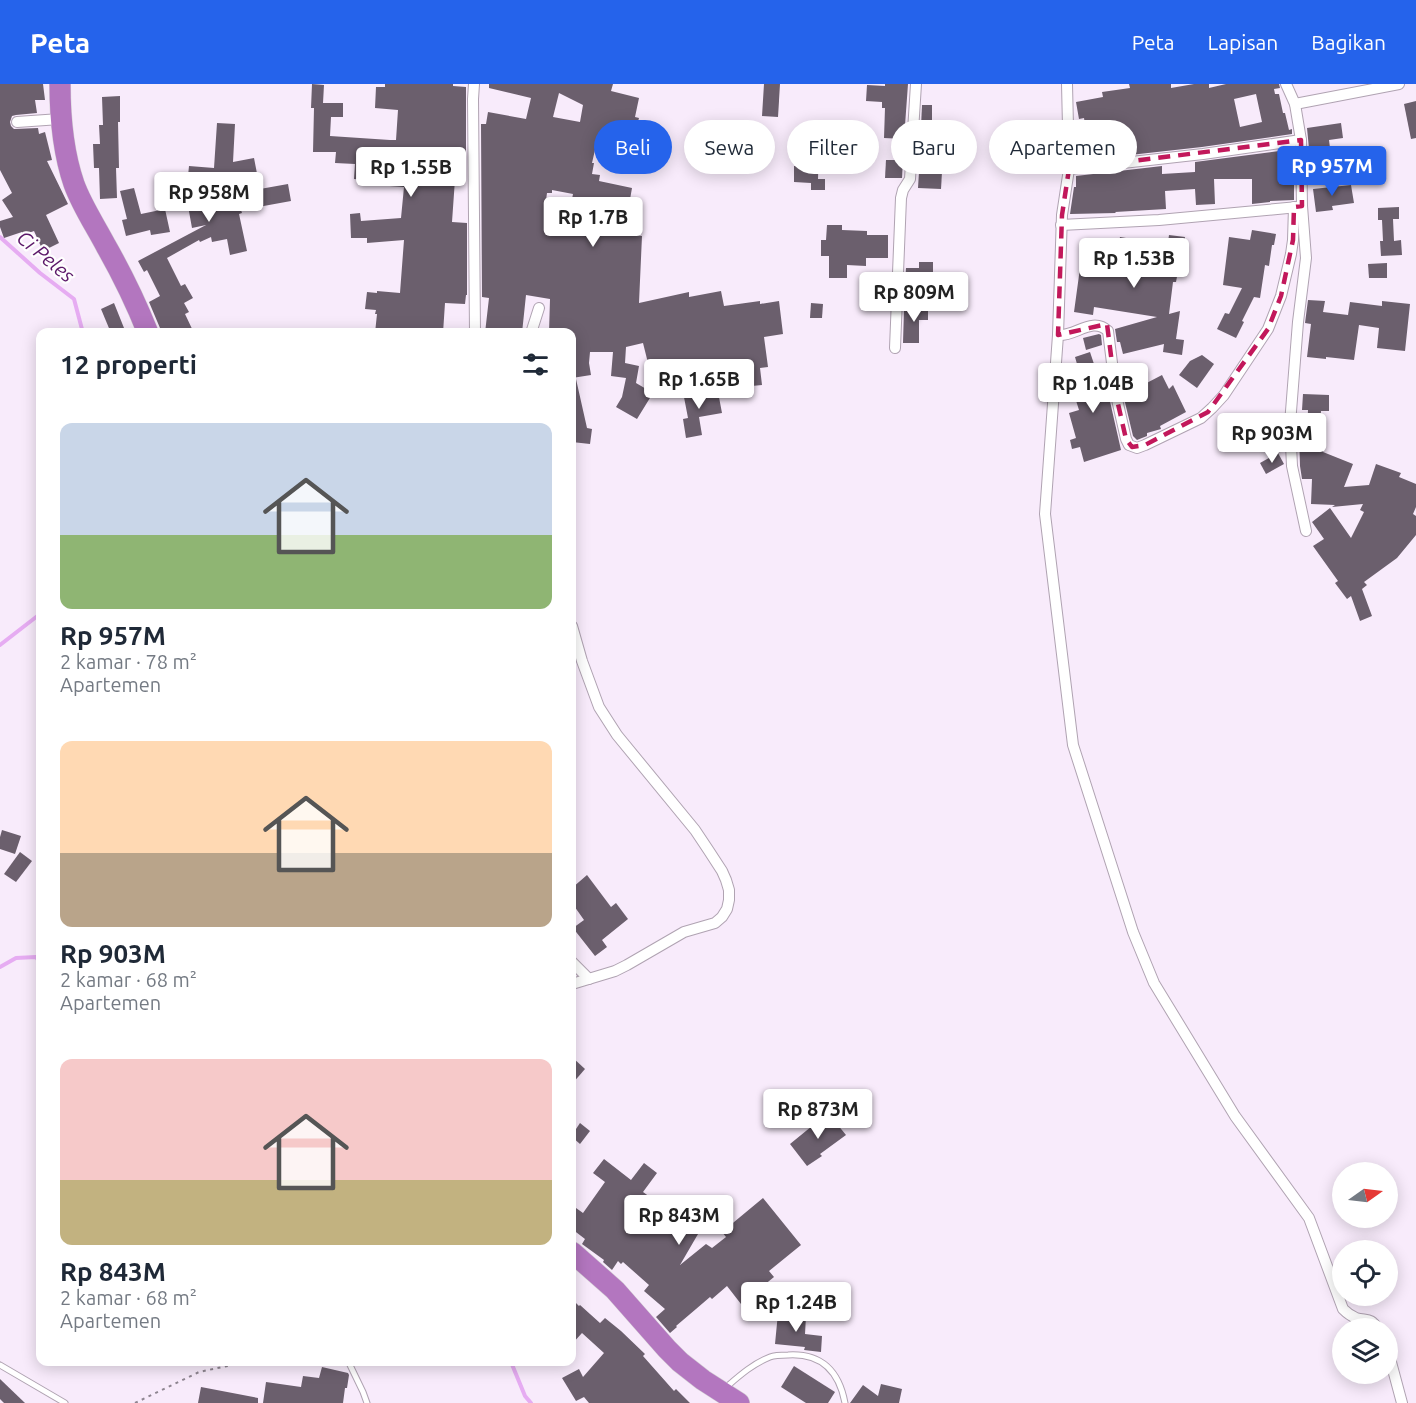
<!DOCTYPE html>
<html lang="id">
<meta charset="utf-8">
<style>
:root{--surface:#fff;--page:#f6f6f7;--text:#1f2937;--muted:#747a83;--accent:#2563eb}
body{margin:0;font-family:Ubuntu,sans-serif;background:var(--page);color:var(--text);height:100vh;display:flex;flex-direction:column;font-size:22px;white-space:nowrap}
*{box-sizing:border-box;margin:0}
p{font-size:20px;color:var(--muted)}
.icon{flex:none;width:33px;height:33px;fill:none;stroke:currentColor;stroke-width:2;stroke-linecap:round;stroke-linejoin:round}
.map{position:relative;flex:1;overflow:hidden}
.panel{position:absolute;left:36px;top:244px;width:540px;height:1038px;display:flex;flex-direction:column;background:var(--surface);border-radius:12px;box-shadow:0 3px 15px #0003}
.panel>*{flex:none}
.banner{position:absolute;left:594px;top:36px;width:570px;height:54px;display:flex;gap:12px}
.needle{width:39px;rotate:76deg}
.controls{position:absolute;left:1332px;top:1078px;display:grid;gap:12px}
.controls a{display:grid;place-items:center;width:66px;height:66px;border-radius:50%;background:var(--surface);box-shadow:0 3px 15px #0003;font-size:30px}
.price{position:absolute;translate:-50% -51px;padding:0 14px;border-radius:6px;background:#fff;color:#222;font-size:20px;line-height:39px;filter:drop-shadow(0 2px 3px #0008)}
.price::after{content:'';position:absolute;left:50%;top:36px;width:18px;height:14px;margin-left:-9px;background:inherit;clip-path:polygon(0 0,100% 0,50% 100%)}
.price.selected{background:var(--accent);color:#fff}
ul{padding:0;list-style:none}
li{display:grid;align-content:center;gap:12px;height:318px;padding:0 24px}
li span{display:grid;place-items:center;height:186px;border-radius:12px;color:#555}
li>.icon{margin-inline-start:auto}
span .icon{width:108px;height:108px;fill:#fffc;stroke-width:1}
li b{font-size:26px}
h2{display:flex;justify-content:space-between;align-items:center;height:72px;padding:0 24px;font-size:26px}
.pill{padding:0 21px;border-radius:27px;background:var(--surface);box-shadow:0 3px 15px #0003;font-size:21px;line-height:54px}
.pill.selected{background:var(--accent);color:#fff}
header{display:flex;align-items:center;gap:36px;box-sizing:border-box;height:84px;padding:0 30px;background:var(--accent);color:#fff}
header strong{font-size:28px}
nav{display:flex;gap:33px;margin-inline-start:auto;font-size:21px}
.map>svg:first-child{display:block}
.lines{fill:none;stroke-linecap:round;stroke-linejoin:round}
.stream{stroke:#e6acf2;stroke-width:4}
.building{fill:#6b5f6d;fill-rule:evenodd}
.lane-casing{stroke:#b0a3b2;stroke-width:7}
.street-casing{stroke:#b0a3b2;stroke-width:12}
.highway-casing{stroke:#d4d3d4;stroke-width:22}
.path{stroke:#8e8590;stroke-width:2;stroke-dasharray:3 4.5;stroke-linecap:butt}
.lane{stroke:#fff;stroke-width:5}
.street{stroke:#fff;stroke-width:10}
.highway{stroke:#b376bf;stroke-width:21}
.marked{fill:none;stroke:#c2185b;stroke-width:4.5;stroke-dasharray:12 8;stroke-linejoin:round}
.labels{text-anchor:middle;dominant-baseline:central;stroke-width:4.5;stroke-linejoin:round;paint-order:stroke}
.water-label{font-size:20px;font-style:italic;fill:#5c1869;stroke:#fefefe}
</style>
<header>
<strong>Peta</strong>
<nav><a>Peta</a><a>Lapisan</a><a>Bagikan</a></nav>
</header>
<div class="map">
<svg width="1416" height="1319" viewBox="0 0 1416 1319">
<rect width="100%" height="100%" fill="#f8ebfb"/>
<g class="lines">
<g class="stream">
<path d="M0,153L40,189L74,215L83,249"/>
<path d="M0,561L40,530"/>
<path d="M0,883L16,874L36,873L40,879"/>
<path d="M511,1278L525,1312L531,1319"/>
</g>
</g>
<g class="building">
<path d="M0,0H43L45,16H35L37,29L16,31L12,32L10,38L11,42L14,45L38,44L39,50L45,48L52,76L47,77L68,120L46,131L59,159L43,167L34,147L23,151L22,148L4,154L0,143V137L13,133L2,116L12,109L0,86Z"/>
<path d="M312,0L324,1L323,19H343V33H331L330,52L390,56H396L398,26L375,24L376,3H385V0H453V2L466,3V82L456,81L452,138L467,139V211H466L465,220L445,219L443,249H375L377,230H375L376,226L365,225L367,208L377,209V207L400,209L404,156L367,159V154H351L350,130L360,129L361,137L401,134L404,103L375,101V97L354,95L355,80L335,79L336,68H313L314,24H311Z"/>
<path d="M489,0H613L611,7L639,14L635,33L639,34L634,52L629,50L625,65L597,57L592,79H594L592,90L600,91L599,97L632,104L628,127L597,121L591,149L642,152L639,219L689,208V213L721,207L724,222L760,217V220L779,217L783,250L764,253L768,283L760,284L762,301L741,303L742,310L723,313L718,282L693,287L691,275L649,283L643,259L626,263L625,279L639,282L636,299L653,309L637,335L616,323L622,313L626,294L611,292L613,268H590L589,279L591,291L572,294V249H549L550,215L526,211L522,249H485L489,214L482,213L481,40H486L488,28L526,35L531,14L489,4ZM559,9L583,21L580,38L553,33ZM552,106L573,110L568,135L544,131L547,109H552Z"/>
<path d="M764,0H780L778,33L762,32Z"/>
<path d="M885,0H908L904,55L884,54L885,24H882V18L866,17L867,1L885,2Z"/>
<path d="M1129,0H1171V4L1194,0H1209V4L1226,0H1279L1280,4L1274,5L1275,10H1279L1283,29H1285L1289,46L1292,45V50L1202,63L1085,76L1084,67H1089L1084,34L1079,35L1076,18L1103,13L1102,8L1130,4ZM1256,10L1262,38L1240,43L1234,15Z"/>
<path d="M120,12V38H118L119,84H116L117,114L100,115L99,84H94L93,60H100L99,41H103L102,13Z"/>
<path d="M1416,17V54L1411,55L1404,20Z"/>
<path d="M922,21H932V43H921Z"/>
<path d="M217,39L235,40L233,78L254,74L260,105L288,100L291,117L241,126L242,129L239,130L247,167L230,171L227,155L212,158L211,153L200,158L199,156L167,174L181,202L185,200L193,214L184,219L189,228L185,230L194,249H160V244L149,218L160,212L147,186L144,188L138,177L206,141L192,144L188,122L191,121L187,102L189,82L214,84Z"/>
<path d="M1341,39L1343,54L1329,56L1331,72L1310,75L1307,44Z"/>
<path d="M929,47L950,48L949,66L928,65Z"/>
<path d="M799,60L819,61L818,95H825V106H811V99L794,98V82H798Z"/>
<path d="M1294,65V116L1270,117V118L1252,120V95H1214L1215,120L1196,121L1195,105L1165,107L1166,125L1115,128L1116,129L1070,130L1074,103H1076V92L1162,82V90L1195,88V78Z"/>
<path d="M886,76H903L902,94H885Z"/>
<path d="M919,88H942L941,105L918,104Z"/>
<path d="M1351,101L1354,119L1332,122L1333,126L1316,128L1313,105Z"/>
<path d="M134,104L141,130L165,125L170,148L151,151L150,146L126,152L122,136L127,135L120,107Z"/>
<path d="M1399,123V135H1393L1394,157L1401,156L1402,171L1381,172L1380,157H1383L1382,136H1378V124Z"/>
<path d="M827,141H842V146L867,147V151H888V174H866V182L847,181V194H829V172H821V156H826Z"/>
<path d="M1252,146L1276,150L1274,161H1272L1269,182L1265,181L1260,214L1254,213L1242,237L1244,238L1236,254L1217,245L1225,229L1229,230L1242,204L1223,201L1229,153L1250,156Z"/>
<path d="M1169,151L1185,153L1181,182H1179L1176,198H1173L1169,230L1180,227L1176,255L1184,256L1182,271L1163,268L1164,260L1123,270L1120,258H1117L1115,245L1157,233L1094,223L1093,231L1074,228L1083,162L1099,165L1100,154L1119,157L1120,153L1132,155V157L1153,160L1154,156L1168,158Z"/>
<path d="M919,178H933V200H905L906,184H919Z"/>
<path d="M1387,179V194H1369L1368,180Z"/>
<path d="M1308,216L1325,217L1323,228L1348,231L1350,218L1382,222V217L1410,220L1405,267L1377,264L1379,244L1359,241L1354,276L1326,273V275L1307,273L1311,240L1305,239Z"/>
<path d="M114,219L124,244L111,249L101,225Z"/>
<path d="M811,219L823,220L822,234H810Z"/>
<path d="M918,220H928V236H919V259H903L904,225H918Z"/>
<path d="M1099,250L1101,251L1102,261L1086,266L1083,254Z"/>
<path d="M1090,268L1100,298L1107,296L1109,313L1121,366L1084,378L1080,363L1072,365L1070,356L1076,354L1069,329L1079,326L1072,304L1083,301L1075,273Z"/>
<path d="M1202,271L1214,280L1197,304L1179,291L1190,277Z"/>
<path d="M1133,285L1137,304L1162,291L1169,305L1173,301L1186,328L1160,342L1161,345L1147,349V352L1137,356L1133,352L1123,310L1121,288Z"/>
<path d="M572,295H576L587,344L592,345L590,360L572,358L575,331L572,332Z"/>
<path d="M697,305L698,311L718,308L722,329L699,333L702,351L686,354L683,335L688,334L683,308Z"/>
<path d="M1303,310L1329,311V327H1321L1320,350H1323V368L1353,380L1344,403L1369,401L1376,380L1401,389L1399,393L1416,400V423L1413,430L1416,432V451L1397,474L1364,498L1367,501L1362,505L1372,532L1360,537L1351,512L1347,515L1335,499L1338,497L1313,462L1324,455L1312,438L1330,424L1351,454L1364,428L1360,426L1363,420L1332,423L1335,421L1311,420L1312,395H1302L1300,382L1299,349L1307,350L1308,326H1302Z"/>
<path d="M1278,369L1284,380L1266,390L1260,379Z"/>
<path d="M2,746L21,752L15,770L0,765V753Z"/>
<path d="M20,768L32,777L16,798L4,790Z"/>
<path d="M587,791L611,823L616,819L628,835L602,856L607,863L595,872L573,844L584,836L572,819V804Z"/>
<path d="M572,973L585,985L572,1000Z"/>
<path d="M828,1029L846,1051L820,1070L822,1072L807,1082L790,1060Z"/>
<path d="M580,1039L590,1047L580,1060L572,1053V1051Z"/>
<path d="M604,1075L631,1096L644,1079L657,1089L643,1108L661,1121L655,1131L675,1142L684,1126L705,1138L680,1181L706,1160L712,1164L726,1153L722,1148L763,1114L801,1161L769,1187L774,1193L741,1220L727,1202L712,1215L710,1213L696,1225L676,1242L677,1243L670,1249L656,1233L665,1225L644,1207L649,1201L623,1178L621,1180L618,1177L612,1186L603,1178L604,1176L582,1160L585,1155L572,1145V1132L576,1124L583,1129L605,1098L593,1089Z"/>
<path d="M572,1215L579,1222L580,1221L600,1239L605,1234L621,1247L645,1270L643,1272L674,1307L676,1305L690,1319H589L584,1313L576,1317L562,1294L579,1285L583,1293L604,1269L582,1249L572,1260Z"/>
<path d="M778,1229L806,1232L805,1250L822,1252L821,1268L804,1266L805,1263L775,1260Z"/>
<path d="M794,1282L835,1308L828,1319H806L781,1303Z"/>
<path d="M322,1283L348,1289L349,1291L347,1304H345L343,1319H263L266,1298L301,1303L303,1292L319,1294Z"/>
<path d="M0,1295L25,1319H4L0,1315Z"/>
<path d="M881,1300L902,1305L899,1319H850L863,1301L878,1312Z"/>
<path d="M201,1303L258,1314V1319H198Z"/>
</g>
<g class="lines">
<g class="lane-casing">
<g id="lane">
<path d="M254,1278H259"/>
<path d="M346,1278L349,1279L363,1308L367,1319"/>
<path d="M0,1281L65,1319"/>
<path d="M724,1305C738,1293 752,1280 770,1273C775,1271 782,1271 788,1271C821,1269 839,1287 845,1319"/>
</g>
</g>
<g class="street-casing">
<g id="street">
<path d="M474,0L473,15L475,249"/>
<path d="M1067,0L1069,85L1062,131L1058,251L1045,430L1073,661L1133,848L1154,899L1235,1032L1309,1134L1343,1225C1346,1228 1351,1232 1356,1234C1368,1237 1370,1233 1378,1245"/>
<path d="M1286,0L1295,20L1301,56L1302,122L1306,174L1298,238L1290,340L1292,382L1306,447"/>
<path d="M1295,20L1399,0"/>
<path d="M17,38L60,35"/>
<path d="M1069,85L1203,70L1301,56"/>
<path d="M1061,141L1159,136L1298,123"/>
<path d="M531,249L539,224"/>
<path d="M1058,251C1075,253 1092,232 1108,247L1116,311L1126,355L1129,361L1137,364L1145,361L1201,334L1212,324L1224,311L1268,245L1281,212L1291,170L1293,156L1294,123"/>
<path d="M895,264L901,114L903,106L910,95L916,0"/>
<path d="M572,542L582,577L599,623L617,651L695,746L709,767L722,787L726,796L729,806V816L727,825L722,833L715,839L684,848L627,881L615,887L572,900"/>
<path d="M572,878L589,895"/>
<path d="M1388,1267L1402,1319"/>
</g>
</g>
<g class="highway-casing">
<g id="highway">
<path d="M60,0C60,34 63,68 74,100C82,122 95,141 106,162C122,190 136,219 148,249"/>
<path d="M572,1168L615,1206L667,1265L680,1278L703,1296L739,1319"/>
</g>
</g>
<path class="path" d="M135,1319L199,1288L232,1281L246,1279"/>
<use href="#lane" class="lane"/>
<use href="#street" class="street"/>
<use href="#highway" class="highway"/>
</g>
<path class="marked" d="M1301,56L1302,122L1294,123L1293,156L1281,212L1268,245L1208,328L1145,361L1132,363L1126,355L1116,311L1107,240L1058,251L1062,131L1069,85Z"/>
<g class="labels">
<g class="water-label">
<text transform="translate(46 172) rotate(40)">Ci Peles</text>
</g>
</g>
</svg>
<div class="controls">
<a><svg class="needle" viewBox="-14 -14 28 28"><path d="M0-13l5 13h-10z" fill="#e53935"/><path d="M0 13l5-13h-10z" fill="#747a83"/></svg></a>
<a><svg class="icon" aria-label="locate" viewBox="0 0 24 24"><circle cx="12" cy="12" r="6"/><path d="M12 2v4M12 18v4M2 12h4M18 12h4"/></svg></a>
<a><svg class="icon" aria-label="layers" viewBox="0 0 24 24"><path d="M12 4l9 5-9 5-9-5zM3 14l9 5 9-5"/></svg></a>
</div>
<b class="price selected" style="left:1332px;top:113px">Rp 957M</b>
<b class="price" style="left:411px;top:114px">Rp 1.55B</b>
<b class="price" style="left:209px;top:139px">Rp 958M</b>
<b class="price" style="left:593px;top:164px">Rp 1.7B</b>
<b class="price" style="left:1134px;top:205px">Rp 1.53B</b>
<b class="price" style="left:914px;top:239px">Rp 809M</b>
<b class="price" style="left:699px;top:326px">Rp 1.65B</b>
<b class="price" style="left:1093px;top:330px">Rp 1.04B</b>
<b class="price" style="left:1272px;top:380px">Rp 903M</b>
<b class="price" style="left:818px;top:1056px">Rp 873M</b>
<b class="price" style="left:679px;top:1162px">Rp 843M</b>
<b class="price" style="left:796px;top:1249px">Rp 1.24B</b>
<div class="banner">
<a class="pill selected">Beli</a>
<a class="pill">Sewa</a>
<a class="pill">Filter</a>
<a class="pill">Baru</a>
<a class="pill">Apartemen</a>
</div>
<section class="panel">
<h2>12 properti<svg class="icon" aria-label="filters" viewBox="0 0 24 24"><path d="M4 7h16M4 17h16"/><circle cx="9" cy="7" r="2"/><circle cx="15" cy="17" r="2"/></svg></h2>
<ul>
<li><span style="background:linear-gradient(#c9d6e8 60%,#8fb573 0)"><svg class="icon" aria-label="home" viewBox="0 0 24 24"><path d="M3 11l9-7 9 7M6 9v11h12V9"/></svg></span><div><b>Rp 957M</b><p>2 kamar · 78 m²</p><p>Apartemen</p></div></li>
<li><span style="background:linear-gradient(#ffd9b3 60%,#b9a48a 0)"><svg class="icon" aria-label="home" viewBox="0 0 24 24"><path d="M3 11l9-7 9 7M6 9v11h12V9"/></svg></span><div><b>Rp 903M</b><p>2 kamar · 68 m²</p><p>Apartemen</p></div></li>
<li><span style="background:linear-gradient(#f6c9c9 65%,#c2b280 0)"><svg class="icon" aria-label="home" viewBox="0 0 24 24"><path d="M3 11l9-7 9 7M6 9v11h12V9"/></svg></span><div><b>Rp 843M</b><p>2 kamar · 68 m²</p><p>Apartemen</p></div></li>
</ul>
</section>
</div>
